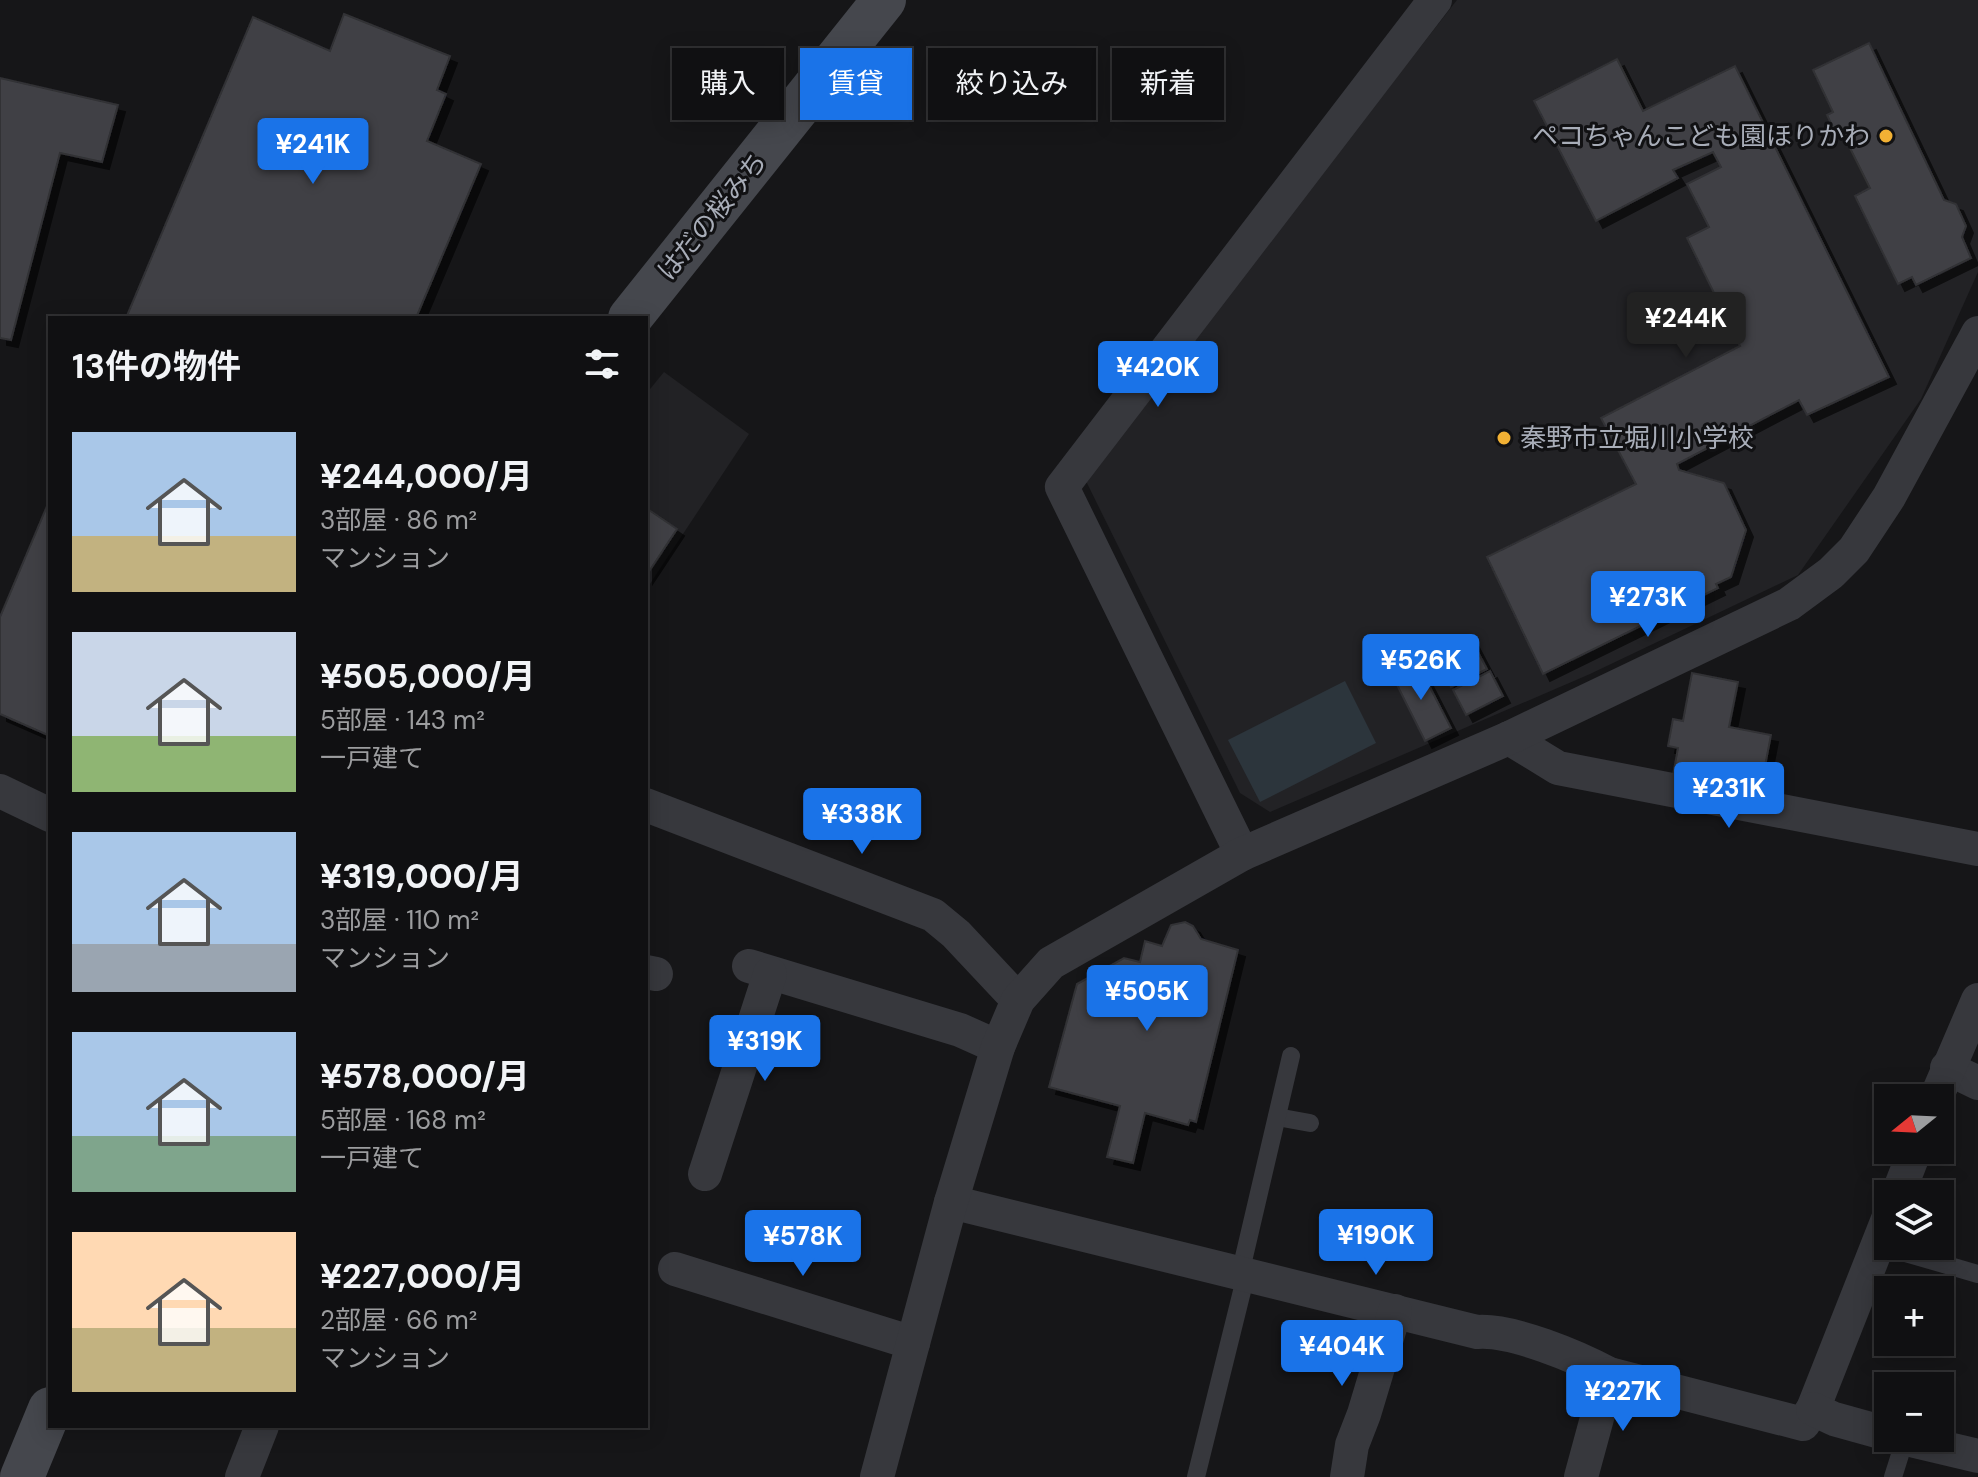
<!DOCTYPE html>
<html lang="ja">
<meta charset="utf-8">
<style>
:root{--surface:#101012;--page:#1e1e20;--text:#f1f3f6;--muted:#9c9d9f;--line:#303032;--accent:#1a73e8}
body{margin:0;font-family:"DM Sans","Noto Sans JP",sans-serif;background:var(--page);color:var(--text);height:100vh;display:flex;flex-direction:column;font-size:30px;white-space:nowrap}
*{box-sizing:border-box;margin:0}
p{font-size:26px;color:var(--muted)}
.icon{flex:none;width:44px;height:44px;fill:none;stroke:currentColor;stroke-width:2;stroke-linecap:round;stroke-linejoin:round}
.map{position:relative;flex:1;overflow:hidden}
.panel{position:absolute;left:48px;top:316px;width:600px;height:1112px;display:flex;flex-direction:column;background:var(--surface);border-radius:0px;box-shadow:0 4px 20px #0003,0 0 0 2px var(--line)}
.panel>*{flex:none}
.banner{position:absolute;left:672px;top:48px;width:760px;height:72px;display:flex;gap:16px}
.needle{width:52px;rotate:252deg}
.controls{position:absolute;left:1874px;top:1084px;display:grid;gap:16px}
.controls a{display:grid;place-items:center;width:80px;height:80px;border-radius:0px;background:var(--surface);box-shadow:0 4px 20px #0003,0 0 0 2px var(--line);font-size:40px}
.price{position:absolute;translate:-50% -68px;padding:0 18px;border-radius:8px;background:var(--accent);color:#fff;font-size:26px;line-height:52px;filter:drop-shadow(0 2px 4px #0008)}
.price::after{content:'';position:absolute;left:50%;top:48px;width:24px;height:18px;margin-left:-12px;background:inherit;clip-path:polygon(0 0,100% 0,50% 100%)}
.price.selected{background:#222;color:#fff}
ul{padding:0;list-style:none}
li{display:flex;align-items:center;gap:24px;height:200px;padding:0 24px}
li span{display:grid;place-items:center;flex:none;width:224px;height:160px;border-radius:0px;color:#555}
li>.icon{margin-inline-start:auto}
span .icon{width:96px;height:96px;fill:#fffc;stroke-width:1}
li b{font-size:34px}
h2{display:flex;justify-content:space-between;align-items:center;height:96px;padding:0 24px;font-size:34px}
.chip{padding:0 28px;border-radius:0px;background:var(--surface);box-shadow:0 4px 20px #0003,0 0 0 2px var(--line);font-size:28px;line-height:72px}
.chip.selected{background:var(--accent);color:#fff}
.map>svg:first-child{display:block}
.built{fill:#222225}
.water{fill:#2c353c}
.building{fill:#404145;stroke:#303034;stroke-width:2;filter:url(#shadow)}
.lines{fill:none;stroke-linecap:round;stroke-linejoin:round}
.lane{stroke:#37383d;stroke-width:18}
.street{stroke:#37383d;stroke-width:34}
.secondary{stroke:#45474d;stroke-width:44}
.poi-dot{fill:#f2b134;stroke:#111113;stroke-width:3}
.labels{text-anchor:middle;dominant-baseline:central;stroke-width:6;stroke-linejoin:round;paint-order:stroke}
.poi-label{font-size:26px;fill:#a8adb8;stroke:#111113;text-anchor:end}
.street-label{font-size:26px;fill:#a8adb8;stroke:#111113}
</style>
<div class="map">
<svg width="1978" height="1477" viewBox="0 0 1978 1477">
<defs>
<filter id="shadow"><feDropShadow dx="7" dy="7" stdDeviation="0" flood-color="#0009"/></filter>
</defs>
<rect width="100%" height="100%" fill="#161618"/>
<g class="built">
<path d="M1457,0H1978V272L1921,399L1798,575L1590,674L1270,812L1240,793L1084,477Z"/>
<path d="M664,372L749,434L646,590V394Z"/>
</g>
<path class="water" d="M1345,681L1376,743L1260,802L1228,740Z"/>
<g class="building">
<path d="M344,14L450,56L437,90L446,94L427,141L481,164L416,318H126L253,17L330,51Z"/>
<path d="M1869,43L1944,200L1956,204L1966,226L1962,237L1971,258L1916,285L1912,277L1898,284L1855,196L1870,188L1841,130L1835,132L1827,115L1833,112L1813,70Z"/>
<path d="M1617,59L1643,111L1735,66L1889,377L1807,415L1799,400L1677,464L1679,470L1724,483L1746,530L1731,577L1716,584L1718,588L1543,674L1487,557L1636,484L1601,418L1740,346L1687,238L1709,227L1687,184L1721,167L1713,152L1673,170L1678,178L1596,221L1534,101Z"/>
<path d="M0,78L118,105L102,162L60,153L11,340L0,338Z"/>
<path d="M50,499V736L0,714V617Z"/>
<path d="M646,508L677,529L646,576Z"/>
<path d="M1469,635L1487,669L1451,687L1434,654Z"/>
<path d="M1417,662L1451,728L1425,741L1392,675Z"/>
<path d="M1490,671L1503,696L1466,715L1453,690Z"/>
<path d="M1692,673L1738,682L1729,727L1771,735L1760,792L1673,775L1678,748L1668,746L1673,719L1683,721Z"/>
<path d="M1185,922L1193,926L1201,939L1238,950L1196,1122L1190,1120L1188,1125L1145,1113L1133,1163L1107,1157L1120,1106L1049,1087L1077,984L1124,958L1140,962L1145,941L1162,946L1171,925Z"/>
</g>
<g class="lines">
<g class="lane">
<path d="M1277,1117L1310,1123"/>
<path d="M1878,1245L1978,1274"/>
<path d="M1240,1274L1291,1056"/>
<path d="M1196,1477L1246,1275"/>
<path d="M1893,1477L1905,1439"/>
</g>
<g class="street">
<path d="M1509,738L1558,768L1978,849"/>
<path d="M0,791L50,815"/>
<path d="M646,805L933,915L956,934L1018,1000"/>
<path d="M1242,854L1062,487L1435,0"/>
<path d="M749,966L960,1030L998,1047"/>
<path d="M646,972L656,974"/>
<path d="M1947,1068L1978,1083"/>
<path d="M1936,1098L1978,1000"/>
<path d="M705,1174L770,974"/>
<path d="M1898,1194L1915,1150"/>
<path d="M951,1202L1477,1332C1511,1329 1578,1357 1609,1374L1803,1424L1813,1409L1888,1219"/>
<path d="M675,1269L913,1343"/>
<path d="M1813,1409L1834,1419L1888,1434"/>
<path d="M1902,1438L1978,1456"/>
<path d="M242,1477L262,1426"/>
<path d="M877,1477L951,1202L998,1047L1018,1000L1051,963L1242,854L1509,738L1789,604L1831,573L1854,550L1889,497L1978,333"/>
<path d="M1347,1477L1352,1445L1364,1414L1395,1311"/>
<path d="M1581,1477L1609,1374"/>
</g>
<g class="secondary">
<path d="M630,318L884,0"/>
<path d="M22,1477L50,1409"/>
</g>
</g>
<g class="poi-dot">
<circle cx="1886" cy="136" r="8"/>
<circle cx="1504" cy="438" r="8"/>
</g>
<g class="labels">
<g class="poi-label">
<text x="1870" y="136">ペコちゃんこども園ほりかわ</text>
<text x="1520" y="438" text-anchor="start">秦野市立堀川小学校</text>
</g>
<g class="street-label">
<text transform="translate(712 216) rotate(-51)">はだの桜みち</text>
</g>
</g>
</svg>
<div class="controls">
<a><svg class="needle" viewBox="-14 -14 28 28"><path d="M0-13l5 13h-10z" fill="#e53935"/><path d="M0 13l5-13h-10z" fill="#9c9d9f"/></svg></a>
<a><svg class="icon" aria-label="layers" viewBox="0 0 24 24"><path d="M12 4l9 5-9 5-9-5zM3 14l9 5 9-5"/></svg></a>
<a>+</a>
<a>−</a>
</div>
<b class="price" style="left:313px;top:186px">¥241K</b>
<b class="price selected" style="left:1686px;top:360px">¥244K</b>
<b class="price" style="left:1158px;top:409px">¥420K</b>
<b class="price" style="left:1648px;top:639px">¥273K</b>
<b class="price" style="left:1421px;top:702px">¥526K</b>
<b class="price" style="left:1729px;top:830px">¥231K</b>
<b class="price" style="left:862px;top:856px">¥338K</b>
<b class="price" style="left:1147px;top:1033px">¥505K</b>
<b class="price" style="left:765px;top:1083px">¥319K</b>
<b class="price" style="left:1376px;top:1277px">¥190K</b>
<b class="price" style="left:803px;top:1278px">¥578K</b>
<b class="price" style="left:1342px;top:1388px">¥404K</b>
<b class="price" style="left:1623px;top:1433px">¥227K</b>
<div class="banner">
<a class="chip">購入</a>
<a class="chip selected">賃貸</a>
<a class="chip">絞り込み</a>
<a class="chip">新着</a>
</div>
<section class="panel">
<h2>13件の物件<svg class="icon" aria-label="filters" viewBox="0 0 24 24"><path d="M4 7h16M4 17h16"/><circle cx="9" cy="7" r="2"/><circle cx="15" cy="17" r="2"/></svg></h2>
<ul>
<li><span style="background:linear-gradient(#a9c7e8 65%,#c2b280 0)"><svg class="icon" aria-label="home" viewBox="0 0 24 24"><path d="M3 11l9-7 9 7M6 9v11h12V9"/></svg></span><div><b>¥244,000/月</b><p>3部屋 · 86 m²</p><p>マンション</p></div></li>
<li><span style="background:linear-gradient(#c9d6e8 65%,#8fb573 0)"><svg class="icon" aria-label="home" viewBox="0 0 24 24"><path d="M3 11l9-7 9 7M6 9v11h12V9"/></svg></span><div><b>¥505,000/月</b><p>5部屋 · 143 m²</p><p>一戸建て</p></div></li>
<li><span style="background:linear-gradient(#a9c7e8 70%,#9aa5b1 0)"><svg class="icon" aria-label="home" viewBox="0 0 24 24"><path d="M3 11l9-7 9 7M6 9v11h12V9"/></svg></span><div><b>¥319,000/月</b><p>3部屋 · 110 m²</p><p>マンション</p></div></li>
<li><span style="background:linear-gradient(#a9c7e8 65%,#7fa58c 0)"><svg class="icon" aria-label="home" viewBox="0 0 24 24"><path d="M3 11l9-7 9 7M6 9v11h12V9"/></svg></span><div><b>¥578,000/月</b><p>5部屋 · 168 m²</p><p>一戸建て</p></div></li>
<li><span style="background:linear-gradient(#ffd9b3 60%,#c2b280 0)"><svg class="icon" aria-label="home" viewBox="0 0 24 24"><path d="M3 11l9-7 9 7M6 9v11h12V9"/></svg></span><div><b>¥227,000/月</b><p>2部屋 · 66 m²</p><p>マンション</p></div></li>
</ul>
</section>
</div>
